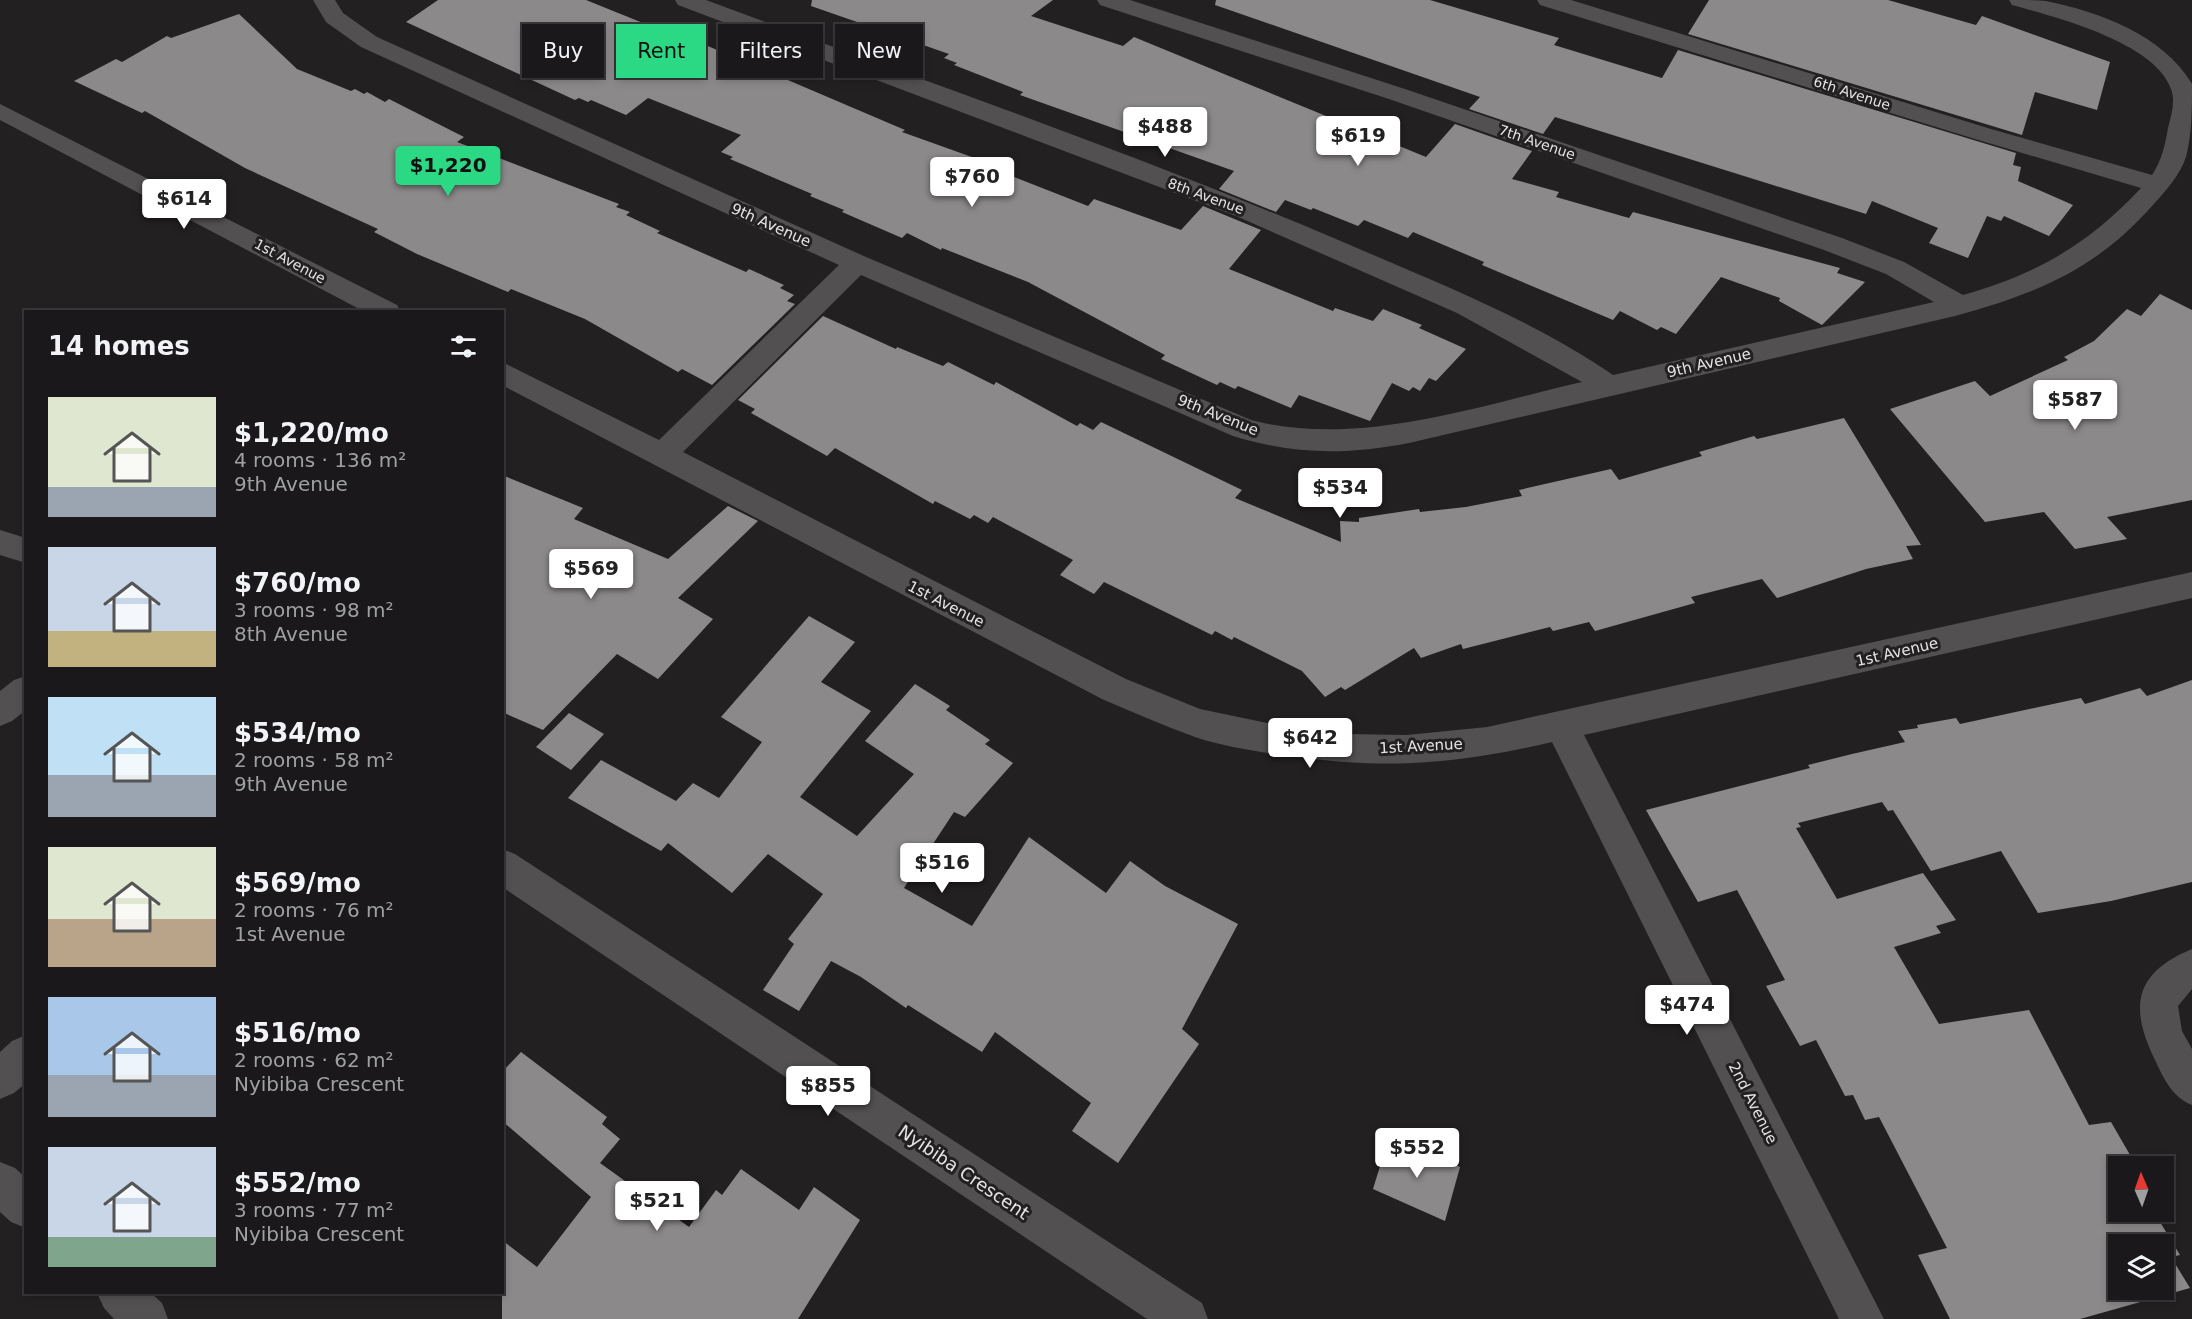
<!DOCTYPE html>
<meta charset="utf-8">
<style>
:root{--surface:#1a181a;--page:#272527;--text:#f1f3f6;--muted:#9fa0a2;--line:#383739;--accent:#2bd884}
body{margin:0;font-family:"DejaVu Sans",sans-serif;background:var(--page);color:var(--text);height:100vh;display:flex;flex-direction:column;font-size:22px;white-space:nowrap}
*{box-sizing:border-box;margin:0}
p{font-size:20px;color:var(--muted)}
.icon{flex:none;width:33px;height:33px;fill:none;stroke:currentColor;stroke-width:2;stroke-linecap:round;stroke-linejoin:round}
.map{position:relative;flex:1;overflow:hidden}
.side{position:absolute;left:24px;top:310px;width:480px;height:984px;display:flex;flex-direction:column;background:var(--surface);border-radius:0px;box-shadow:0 3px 9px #0003,0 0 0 2px var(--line)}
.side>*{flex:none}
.banner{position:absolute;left:522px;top:24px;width:570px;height:54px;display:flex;gap:12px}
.needle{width:39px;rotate:358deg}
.buttons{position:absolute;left:2108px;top:1156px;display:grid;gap:12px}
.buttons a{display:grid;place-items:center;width:66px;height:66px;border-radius:0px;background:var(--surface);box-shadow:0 3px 9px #0003,0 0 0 2px var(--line);font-size:30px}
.price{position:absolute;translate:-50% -51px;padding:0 14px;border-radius:6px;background:#fff;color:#222;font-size:20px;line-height:39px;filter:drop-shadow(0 2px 3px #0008)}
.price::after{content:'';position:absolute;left:50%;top:36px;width:18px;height:14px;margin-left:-9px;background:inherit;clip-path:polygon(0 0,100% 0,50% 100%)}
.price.on{background:var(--accent);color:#111}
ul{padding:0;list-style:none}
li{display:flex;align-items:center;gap:18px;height:150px;padding:0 24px}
li span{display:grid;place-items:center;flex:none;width:168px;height:120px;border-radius:0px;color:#555}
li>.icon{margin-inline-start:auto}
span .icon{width:72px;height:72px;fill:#fffc;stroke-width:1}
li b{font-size:26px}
h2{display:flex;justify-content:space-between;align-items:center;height:72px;padding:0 24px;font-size:26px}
.pill{padding:0 21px;border-radius:0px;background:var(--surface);box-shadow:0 3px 9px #0003,0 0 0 2px var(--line);font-size:21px;line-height:54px}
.pill.on{background:var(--accent);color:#111}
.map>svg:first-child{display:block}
.building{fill:#8c898b;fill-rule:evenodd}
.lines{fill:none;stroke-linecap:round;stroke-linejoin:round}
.minor{fill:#535051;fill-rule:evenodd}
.labels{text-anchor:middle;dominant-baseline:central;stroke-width:6;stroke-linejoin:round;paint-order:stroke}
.far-street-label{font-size:14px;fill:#e5e4e4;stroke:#232022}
.street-label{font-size:15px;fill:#e5e4e4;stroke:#232022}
.near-street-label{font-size:18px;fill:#e5e4e4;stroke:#232022}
</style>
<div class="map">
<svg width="2192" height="1319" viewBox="0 0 2192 1319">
<rect width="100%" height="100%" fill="#232022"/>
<g class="building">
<path d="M438,0H586L685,40L689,38L905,130L902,132L983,161L981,164L1088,206L1094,199L1181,230L1203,206L1261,230L1229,269L1333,311L1335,308L1373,321L1383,309L1422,325L1419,328L1466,349L1436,381L1429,378L1420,391L1413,387L1409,391L1392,383L1370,421L1299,395L1291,408L1238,386L1235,389L1220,382L1217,385L1161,359L1165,355L1028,282L942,248L941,250L907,233L902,238L842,212L844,210L810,196L812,194L730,159L733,157L721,152L741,135L648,98L626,115L591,100L588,102L579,98L575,100L406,22Z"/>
<path d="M812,0H1053L1031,16L1123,46L1134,37L1426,157L1455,124L1532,151L1512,179L1559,192L1556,197L1629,218L1633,212L1840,268L1837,273L1865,282L1822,325L1779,301L1780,298L1721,277L1676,334L1661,327L1657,330L1620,311L1613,320L1482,265L1484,262L1413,232L1408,238L1364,220L1358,226L1313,208L1311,210L1285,200L1276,212L1219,189L1234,171L1020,95L1023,92L954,65L957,63L944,58L949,54L811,6Z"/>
<path d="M1216,0H1430L1559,38L1554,45L1662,78L1678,50L2016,153L2013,165L2021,167L2018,181L2073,205L2049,236L2004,216L2001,221L1987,216L1968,258L1929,243L1938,228L1872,201L1866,214L1555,117L1543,134L1469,109L1480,97L1215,5Z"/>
<path d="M1709,0H1888L1976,25L1982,16L2110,62L2097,110L2035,92L2022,135L1688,34Z"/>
<path d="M239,14L297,69L351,91L355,89L364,94L367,92L385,102L389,99L464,137L457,142L619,204L616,207L630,212L626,215L660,231L657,233L746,272L749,269L784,285L780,288L794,295L787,301L795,304L712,385L682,369L678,372L585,319L511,289L508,292L417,254L374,232L378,229L245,168L145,111L142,113L74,81L116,59L122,62L167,36L171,38Z"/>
<path d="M2160,294L2192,310V500L2107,517L2127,539L2075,549L2044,512L1985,522L1890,409L1975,381L1990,396L2068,360L2064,357L2094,341L2127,309L2141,316Z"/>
<path d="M823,316L896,349L897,347L943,366L948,362L994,385L996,382L1077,426L1080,423L1093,430L1101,422L1242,490L1235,498L1341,542L1340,521L1359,522V518L1419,509L1420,512L1466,507L1522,496L1519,490L1611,469L1619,480L1702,456L1699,452L1754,436L1757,439L1844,418L1921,545L1906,546L1913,559L1866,569L1777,598L1762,579L1691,597L1695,603L1595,631L1589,622L1553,631L1550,627L1463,649L1461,644L1421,658L1414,648L1345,690L1341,687L1325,697L1302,671L1234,637L1232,640L1215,631L1212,635L1104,582L1094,594L1060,575L1073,560L993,517L988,523L974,515L970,519L935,501L933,504L835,448L827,456L751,413L755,409L738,400Z"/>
<path d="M502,475L583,508L574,519L668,559L728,506L758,521L678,598L713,619L658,679L617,654L543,730L502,712Z"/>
<path d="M809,616L855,642L821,682L871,711L800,797L857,836L914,774L865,741L915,684L950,706L946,710L990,740L985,744L1013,763L965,817L954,812L904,888L972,926L1029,837L1106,893L1130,861L1165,886L1238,924L1182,1029L1199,1044L1118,1163L1072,1131L1091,1103L995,1032L982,1052L908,1005L906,1008L861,977L831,961L799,1011L763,990L794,944L788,939L823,894L768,854L732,893L668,843L661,851L568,798L601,760L676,801L693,783L719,798L762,742L721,717Z"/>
<path d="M2192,680V882L2111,901L2038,913L2001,851L1931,871L1893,810L1888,811L1882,802L1798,823L1801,827L1796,828L1837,899L1923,873L1956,920L1936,926L1941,933L1894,947L1939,1024L2029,1010L2089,1125L2111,1122L2137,1167H2118V1212H2154L2180,1255L2171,1257L2190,1288L2080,1319H1950L1918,1255L1947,1248L1879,1117L1865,1120L1853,1095L1845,1096L1816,1040L1800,1046L1766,986L1785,980L1737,890L1698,902L1646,810L1810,768L1808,765L1852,754L1905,742L1898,731L1918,728L1917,725L1956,718L1960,724L2081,698L2085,704L2140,688L2147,696ZM2118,1245H2163V1290H2118Z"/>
<path d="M569,713L604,734L571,770L536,747Z"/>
<path d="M521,1052L607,1117L602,1124L620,1139L600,1163L689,1227L716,1190L722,1195L741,1169L799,1210L814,1187L860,1220L798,1319H502V1240L537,1267L591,1197L502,1121V1072Z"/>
<path d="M1389,1137L1460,1167L1445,1221L1373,1189Z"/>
</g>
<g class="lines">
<g class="minor">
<path d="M313,0H335L343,13L377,37L866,257L1251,420C1357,448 1477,406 1582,382L1457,313L1236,216L678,5L675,0H706C919,79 1134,153 1343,242C1435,282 1530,318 1613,375L1934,302L1886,274L1824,250L1389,99L1100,5L1097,0H1130L1405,89L1842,238L1904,262L1963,295C2037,274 2089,244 2141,188L1975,139L1540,5L1537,0H1571L1991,129L2152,175C2162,160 2165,145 2168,128C2171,116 2175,104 2172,92C2159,43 2055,17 2012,5L2009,0C2021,0 2035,0 2046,1C2100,12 2163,35 2192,84C2192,108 2192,134 2186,157C2180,175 2165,192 2152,206C2094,271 2037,293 1955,316L1409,443C1345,455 1296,455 1233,436L861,275L683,452L1126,679L1200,709L1267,723L1346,734L1407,735L1487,727L2192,572V598L1584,735L1884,1319H1839L1552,742C1457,764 1387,770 1290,756C1259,752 1225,747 1195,737C1164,726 1133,712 1102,699L502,385V362L659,440L839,265L361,47L326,22Z"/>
<path d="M0,104L397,305L401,312H365L0,120Z"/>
<path d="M0,530L26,538V563L0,555Z"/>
<path d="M26,676V710L12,721L0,726V691L14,680Z"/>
<path d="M502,849L515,854L1202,1303L1208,1319H1147L502,887Z"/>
<path d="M2192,949V989L2178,1006L2182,1031L2192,1049V1105C2172,1097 2164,1079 2155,1060C2129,1007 2134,973 2192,949Z"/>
<path d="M26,1035V1083L14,1093L0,1099V1052L12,1041Z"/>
<path d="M0,1162L15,1168L26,1178V1228L11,1222L0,1212Z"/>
<path d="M97,1293H151L162,1303L168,1319H114L104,1308Z"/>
</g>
</g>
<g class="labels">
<g class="far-street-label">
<text transform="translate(1852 93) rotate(18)">6th Avenue</text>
<text transform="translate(1537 142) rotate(19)">7th Avenue</text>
<text transform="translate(1206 196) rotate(20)">8th Avenue</text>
<text transform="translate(290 261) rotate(28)">1st Avenue</text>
</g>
<g class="street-label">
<text transform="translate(771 225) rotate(24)">9th Avenue</text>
<text transform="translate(1709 363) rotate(-13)">9th Avenue</text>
<text transform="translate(1218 415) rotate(22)">9th Avenue</text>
<text transform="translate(946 604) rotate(27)">1st Avenue</text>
<text transform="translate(1897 652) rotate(-13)">1st Avenue</text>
<text transform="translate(1421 746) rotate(-3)">1st Avenue</text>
<text transform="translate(1753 1103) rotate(63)">2nd Avenue</text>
</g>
<g class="near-street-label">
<text transform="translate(964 1172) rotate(34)">Nyibiba Crescent</text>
</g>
</g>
</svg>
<div class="buttons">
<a><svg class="needle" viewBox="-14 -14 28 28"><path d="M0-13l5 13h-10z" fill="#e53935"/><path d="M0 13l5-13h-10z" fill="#9fa0a2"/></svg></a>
<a><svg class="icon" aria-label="layers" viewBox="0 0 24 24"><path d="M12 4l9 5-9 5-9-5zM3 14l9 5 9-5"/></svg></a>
</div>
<b class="price" style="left:1165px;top:158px">$488</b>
<b class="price" style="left:1358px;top:167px">$619</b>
<b class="price on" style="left:448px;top:197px">$1,220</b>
<b class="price" style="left:972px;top:208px">$760</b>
<b class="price" style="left:184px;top:230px">$614</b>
<b class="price" style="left:2075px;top:431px">$587</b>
<b class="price" style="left:1340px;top:519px">$534</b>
<b class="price" style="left:591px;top:600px">$569</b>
<b class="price" style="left:1310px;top:769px">$642</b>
<b class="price" style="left:942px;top:894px">$516</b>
<b class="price" style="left:1687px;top:1036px">$474</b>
<b class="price" style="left:828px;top:1117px">$855</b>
<b class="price" style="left:1417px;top:1179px">$552</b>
<b class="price" style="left:657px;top:1232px">$521</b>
<div class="banner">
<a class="pill">Buy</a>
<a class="pill on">Rent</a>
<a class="pill">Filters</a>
<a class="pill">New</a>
</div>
<section class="side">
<h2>14 homes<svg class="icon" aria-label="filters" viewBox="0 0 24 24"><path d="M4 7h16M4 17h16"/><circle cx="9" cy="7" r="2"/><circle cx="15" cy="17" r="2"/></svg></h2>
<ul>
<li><span style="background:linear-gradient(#dfe7d0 75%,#9aa5b1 0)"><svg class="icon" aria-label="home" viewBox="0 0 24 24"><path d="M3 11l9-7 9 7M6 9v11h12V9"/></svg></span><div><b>$1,220/mo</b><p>4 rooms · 136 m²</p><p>9th Avenue</p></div></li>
<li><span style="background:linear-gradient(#c9d6e8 70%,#c2b280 0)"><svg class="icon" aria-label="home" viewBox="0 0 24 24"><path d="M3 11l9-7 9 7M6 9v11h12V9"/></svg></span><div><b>$760/mo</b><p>3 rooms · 98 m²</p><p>8th Avenue</p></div></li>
<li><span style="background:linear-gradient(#bfe0f5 65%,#9aa5b1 0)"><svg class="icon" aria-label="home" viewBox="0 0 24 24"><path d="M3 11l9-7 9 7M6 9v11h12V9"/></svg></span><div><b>$534/mo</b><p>2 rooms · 58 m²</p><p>9th Avenue</p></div></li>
<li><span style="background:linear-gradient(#dfe7d0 60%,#b9a48a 0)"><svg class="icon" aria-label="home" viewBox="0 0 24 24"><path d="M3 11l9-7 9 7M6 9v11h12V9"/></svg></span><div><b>$569/mo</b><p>2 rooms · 76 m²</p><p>1st Avenue</p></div></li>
<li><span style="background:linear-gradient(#a9c7e8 65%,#9aa5b1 0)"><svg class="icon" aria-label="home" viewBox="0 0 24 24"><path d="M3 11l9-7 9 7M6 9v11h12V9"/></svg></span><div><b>$516/mo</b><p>2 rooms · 62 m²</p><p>Nyibiba Crescent</p></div></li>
<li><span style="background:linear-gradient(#c9d6e8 75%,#7fa58c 0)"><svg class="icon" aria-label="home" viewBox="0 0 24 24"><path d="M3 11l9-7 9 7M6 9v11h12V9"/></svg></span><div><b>$552/mo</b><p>3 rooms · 77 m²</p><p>Nyibiba Crescent</p></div></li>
</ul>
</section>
</div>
